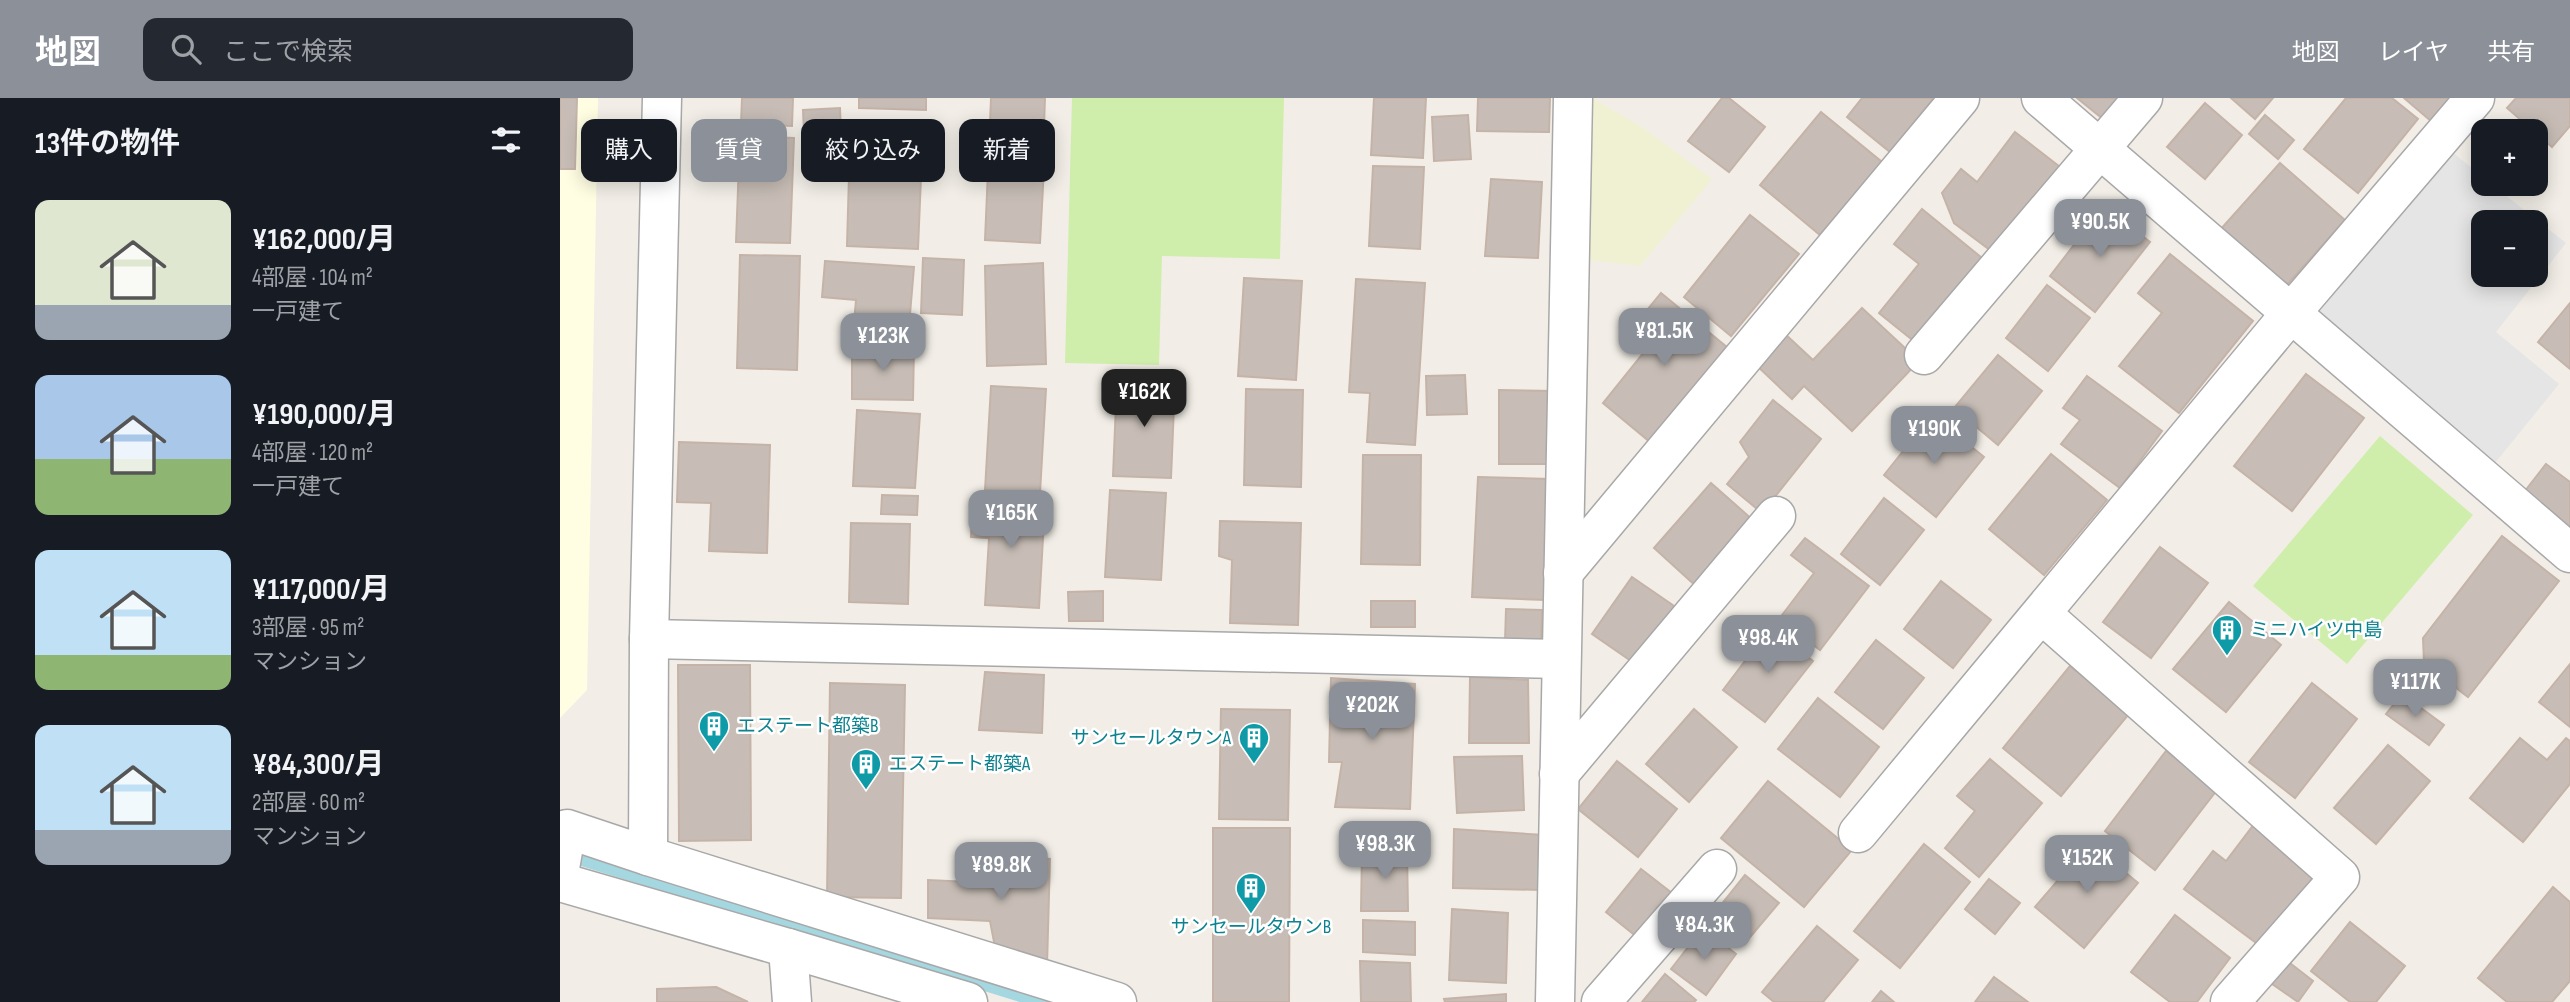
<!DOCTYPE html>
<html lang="ja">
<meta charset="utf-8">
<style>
:root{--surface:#171b24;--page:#242831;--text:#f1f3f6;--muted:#9ea1a6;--accent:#8c9099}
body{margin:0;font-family:"Sofia Sans Condensed","Noto Sans JP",sans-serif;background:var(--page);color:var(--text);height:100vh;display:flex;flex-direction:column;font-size:26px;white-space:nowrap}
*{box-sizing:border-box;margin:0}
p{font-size:23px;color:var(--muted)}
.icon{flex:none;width:38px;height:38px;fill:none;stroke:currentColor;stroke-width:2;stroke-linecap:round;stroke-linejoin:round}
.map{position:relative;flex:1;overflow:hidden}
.details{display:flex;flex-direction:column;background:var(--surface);width:560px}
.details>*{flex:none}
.top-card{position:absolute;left:21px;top:21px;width:665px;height:63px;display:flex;gap:14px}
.buttons{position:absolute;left:1911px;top:21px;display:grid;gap:14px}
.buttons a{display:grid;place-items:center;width:77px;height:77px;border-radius:14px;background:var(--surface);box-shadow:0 4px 18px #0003;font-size:35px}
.price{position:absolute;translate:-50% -60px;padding:0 16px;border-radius:14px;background:var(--accent);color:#fff;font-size:23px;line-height:46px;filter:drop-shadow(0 2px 4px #0008)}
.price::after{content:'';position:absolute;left:50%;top:42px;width:21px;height:16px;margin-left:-10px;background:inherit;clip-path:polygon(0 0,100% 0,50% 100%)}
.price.current{background:#222;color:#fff}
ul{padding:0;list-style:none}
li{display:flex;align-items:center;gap:21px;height:175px;padding:0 35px}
li span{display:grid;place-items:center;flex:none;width:196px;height:140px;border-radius:14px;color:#555}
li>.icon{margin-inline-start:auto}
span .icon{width:84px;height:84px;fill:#fffc;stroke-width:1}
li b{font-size:30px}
h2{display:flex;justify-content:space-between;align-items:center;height:84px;padding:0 35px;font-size:30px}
.tag{padding:0 24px;border-radius:14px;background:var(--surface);box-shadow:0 4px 18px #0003;font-size:24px;line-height:63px}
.tag.current{background:var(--accent);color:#fff}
header{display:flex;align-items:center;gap:42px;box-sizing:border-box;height:98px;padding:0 35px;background:var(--accent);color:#fff}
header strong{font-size:33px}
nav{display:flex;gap:38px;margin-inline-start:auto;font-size:24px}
.search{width:490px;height:63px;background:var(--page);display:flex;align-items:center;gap:18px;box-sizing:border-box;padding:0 24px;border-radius:14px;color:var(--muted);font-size:26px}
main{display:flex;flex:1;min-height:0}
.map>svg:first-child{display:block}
.education{fill:#fffee3}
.farmland{fill:#f0f1d2}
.grass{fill:#cfeeab}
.parking{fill:#e5e5e5;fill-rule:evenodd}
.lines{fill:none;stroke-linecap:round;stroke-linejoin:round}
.stream{stroke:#a5d7e1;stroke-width:14}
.building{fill:#c7bdb6;stroke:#c5b3a8;stroke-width:2}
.minor-casing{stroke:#a8a8a8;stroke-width:41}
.minor{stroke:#fff;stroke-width:38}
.labels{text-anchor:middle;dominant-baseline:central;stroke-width:5;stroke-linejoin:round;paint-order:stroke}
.culture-label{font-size:19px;fill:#0d838f;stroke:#fff;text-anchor:start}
</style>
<header>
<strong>地図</strong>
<div class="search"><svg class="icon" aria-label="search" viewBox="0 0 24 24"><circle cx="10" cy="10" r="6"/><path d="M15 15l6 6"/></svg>ここで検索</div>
<nav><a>地図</a><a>レイヤ</a><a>共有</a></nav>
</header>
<main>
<section class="details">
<h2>13件の物件<svg class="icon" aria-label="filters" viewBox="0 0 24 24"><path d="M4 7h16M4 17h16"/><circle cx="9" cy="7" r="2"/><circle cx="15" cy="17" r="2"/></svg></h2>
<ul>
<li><span style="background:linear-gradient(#dfe7d0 75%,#9aa5b1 0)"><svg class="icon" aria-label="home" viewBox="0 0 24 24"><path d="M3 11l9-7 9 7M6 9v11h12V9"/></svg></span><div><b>¥162,000/月</b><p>4部屋 · 104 m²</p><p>一戸建て</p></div></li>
<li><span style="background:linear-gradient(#a9c7e8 60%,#8fb573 0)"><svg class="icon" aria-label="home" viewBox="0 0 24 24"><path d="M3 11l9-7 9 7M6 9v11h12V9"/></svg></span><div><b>¥190,000/月</b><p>4部屋 · 120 m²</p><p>一戸建て</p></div></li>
<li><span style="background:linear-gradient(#bfe0f5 75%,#8fb573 0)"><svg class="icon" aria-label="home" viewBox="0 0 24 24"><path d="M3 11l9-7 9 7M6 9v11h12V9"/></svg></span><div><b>¥117,000/月</b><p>3部屋 · 95 m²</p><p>マンション</p></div></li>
<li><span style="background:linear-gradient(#bfe0f5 75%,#9aa5b1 0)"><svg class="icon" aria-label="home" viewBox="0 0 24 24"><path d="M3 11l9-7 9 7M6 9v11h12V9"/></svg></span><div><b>¥84,300/月</b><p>2部屋 · 60 m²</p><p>マンション</p></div></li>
</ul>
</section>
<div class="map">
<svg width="2010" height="904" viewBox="0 0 2010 904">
<rect width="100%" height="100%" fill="#f2eee7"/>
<path class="education" d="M0,0H38L27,592L0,620Z"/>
<path class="farmland" d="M1032,0L1082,29L1152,81L1080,168L1021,161Z"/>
<g class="grass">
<path d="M512,0H724L720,161L602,158L599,267L505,265Z"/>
<path d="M1820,338L1913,417L1787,566L1693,488Z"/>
</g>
<path class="parking" d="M1887,50L1923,79V86H1931L2006,145L1936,234L1999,286L1935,365L1753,213ZM1923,124H1976V177H1923Z"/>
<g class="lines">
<path class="stream" d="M3,755L483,904"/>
</g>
<g class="building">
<path d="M0,0H17L15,71H0Z"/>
<path d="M182,0H233L232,28L181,26Z"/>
<path d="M299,0H366V12L299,10Z"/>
<path d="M431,0H485L484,28L430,26Z"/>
<path d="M814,0H866L863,60L811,57Z"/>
<path d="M918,0H990L989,34L917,33Z"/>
<path d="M1162,0H1169L1205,29L1169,74L1128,43Z"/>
<path d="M1302,0H1374L1330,54L1287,19Z"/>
<path d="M1517,0H1560L1543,21Z"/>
<path d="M1671,0H1713L1695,21Z"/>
<path d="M1786,0H1832L1858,21L1798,95L1744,51Z"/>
<path d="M1844,0H1890L1871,23Z"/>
<path d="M1956,0H2010V28L1992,49L1947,10Z"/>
<path d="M1645,5L1682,37L1645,81L1607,49Z"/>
<path d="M280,10L281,34L244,35L243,12Z"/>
<path d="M1261,14L1322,64L1260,137L1200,87Z"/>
<path d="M908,17L911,61L874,63L872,19Z"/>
<path d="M1705,17L1734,42L1718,61L1689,36Z"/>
<path d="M1455,34L1500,69L1434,155L1394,125L1382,95L1401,71L1417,84Z"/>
<path d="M180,38L234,40L230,145L176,144Z"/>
<path d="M429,49L485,51L480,145L425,142Z"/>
<path d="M1720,65L1785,122L1724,190L1660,132Z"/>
<path d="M813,68L864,69L860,151L809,148Z"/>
<path d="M289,77L361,79L358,151L287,148Z"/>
<path d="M931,81L982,84L978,160L925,158Z"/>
<path d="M1544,108L1590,144L1535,214L1490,178Z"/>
<path d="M1362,111L1422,160L1355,244L1319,215L1359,166L1334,146Z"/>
<path d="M1190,117L1239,156L1171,238L1124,199Z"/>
<path d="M1610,156L1693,223L1619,315L1559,268L1602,215L1578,195Z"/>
<path d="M180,157L240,158L237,272L177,270Z"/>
<path d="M363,160L404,162L402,217L361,215Z"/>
<path d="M265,163L354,169L348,240L293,236L296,202L262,199Z"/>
<path d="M483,165L486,266L427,268L425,168Z"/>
<path d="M684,180L742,183L736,282L678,278Z"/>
<path d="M796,181L865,185L855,347L807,344L810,295L789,294Z"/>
<path d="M1487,187L1530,220L1488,273L1446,240Z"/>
<path d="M1101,195L1168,250L1090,344L1043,305L1093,243L1074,228Z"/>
<path d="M2010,205V271L1978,244Z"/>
<path d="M1302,210L1359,263L1292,333L1244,288L1232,301L1195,266L1225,236L1253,262Z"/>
<path d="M292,248L354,249L353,302L292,301Z"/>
<path d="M1438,257L1482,293L1438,347L1394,310Z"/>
<path d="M1746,276L1804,320L1732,413L1674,368Z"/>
<path d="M905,277L907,316L867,317L866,278Z"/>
<path d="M1527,278L1602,333L1560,390L1501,346L1520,322L1503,310Z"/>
<path d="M557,282L615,284L611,380L553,378Z"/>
<path d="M431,288L486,291L480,395L425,392Z"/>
<path d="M686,291L743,292L741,389L684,387Z"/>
<path d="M939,292L994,293V366H939Z"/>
<path d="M1213,302L1261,341L1202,415L1167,386L1189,359L1180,344Z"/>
<path d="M297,312L360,316L355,390L293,388Z"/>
<path d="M1372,317L1424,359L1376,419L1324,377Z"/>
<path d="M119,344L210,347L207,455L149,453L151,405L117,404Z"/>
<path d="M1491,356L1547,402L1484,477L1429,431Z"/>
<path d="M803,357H861L860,467L801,466Z"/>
<path d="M1986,366L2010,384V436L1961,398Z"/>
<path d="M918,379L990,381L985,502L912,499Z"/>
<path d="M1151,385L1194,423L1137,489L1094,450Z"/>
<path d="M550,392L606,395L601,482L545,479Z"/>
<path d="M322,397L358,398L357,417L321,416Z"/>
<path d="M1324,400L1364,432L1320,487L1281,456Z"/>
<path d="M413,401L485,405L479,510L425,507L429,440L411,439Z"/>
<path d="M660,423L741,425L738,527L670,525L672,462L659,458Z"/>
<path d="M291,425L350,426L348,506L289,504Z"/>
<path d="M1942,438L1999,483L1908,599L1864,565L1863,540Z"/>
<path d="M1245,440L1309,488L1260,552L1219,521L1254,475L1231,457Z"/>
<path d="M1600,449L1648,485L1591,560L1543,524Z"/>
<path d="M1072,479L1117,510L1077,567L1032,536Z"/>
<path d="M1381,483L1431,522L1393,570L1344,531Z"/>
<path d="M543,493V523H509L508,494Z"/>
<rect x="811" y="503" width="44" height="26"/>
<path d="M1669,504L1721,547L1666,614L1613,571Z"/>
<path d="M946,511L982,512L981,544L945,543Z"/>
<path d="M1210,530L1253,563L1205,624L1163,592Z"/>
<path d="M1316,542L1364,580L1323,631L1275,594Z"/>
<path d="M2010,566V629L1979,604Z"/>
<path d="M118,567H190L191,742L119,743Z"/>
<path d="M1510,568L1569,616L1501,698L1443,650Z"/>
<path d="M425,574L484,577L482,635L419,632Z"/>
<path d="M910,579L968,582L969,645H909Z"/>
<path d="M771,580L855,586L850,711L775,709L782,664H769Z"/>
<path d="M270,585L345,587L341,800L267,799Z"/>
<path d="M1752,585L1797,621L1735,700L1689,664Z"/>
<path d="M1842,596L1884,627L1869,647L1826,616Z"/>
<path d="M1258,600L1319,649L1280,699L1218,651Z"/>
<path d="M661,611L730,612L728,722L659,721Z"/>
<path d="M1134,611L1177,649L1129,704L1086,666Z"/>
<path d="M1960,640L1987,662L2006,640L2010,643V686L1963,744L1910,700Z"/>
<path d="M1828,647L1870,683L1816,746L1774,710Z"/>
<path d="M1606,653L1657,692L1595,772L1545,733Z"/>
<path d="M962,658L964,712L897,715L894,659Z"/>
<path d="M1430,661L1482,705L1419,779L1385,750L1415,713L1397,698Z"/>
<path d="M1057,663L1117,711L1078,759L1018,711Z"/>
<path d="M1208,683L1292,752L1244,809L1161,740Z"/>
<path d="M1695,725L1761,773L1703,850L1624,791L1653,753L1666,763Z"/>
<path d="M653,730H730L729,904H653Z"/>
<path d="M894,731L984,737L981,792L893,790Z"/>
<path d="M1530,745L1578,785L1524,850L1475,809Z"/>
<path d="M1364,746L1410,784L1340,870L1294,833Z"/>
<path d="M802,752H847L848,813H801Z"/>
<path d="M416,755L490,761L487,867L435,849L430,823L368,820V782L411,784Z"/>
<path d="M1081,771L1117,799L1082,843L1046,814Z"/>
<path d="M1185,777L1219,805L1185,845L1152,818Z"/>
<path d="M1429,781L1460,805L1435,836L1405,811Z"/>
<path d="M1993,789L2010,804V883L1992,904H1947L1918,880Z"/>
<path d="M892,811L948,815L946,885L889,882Z"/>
<path d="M1615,817L1670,860L1637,904H1610L1571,874Z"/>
<path d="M803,822L855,824V857L803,854Z"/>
<path d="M1790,824L1845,868L1816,904H1790L1751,873Z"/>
<path d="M1257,828L1298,862L1263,904H1214L1202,894Z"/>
<path d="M1143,830L1176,856L1146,897L1111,871Z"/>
<path d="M1722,859L1753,883L1738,904L1705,881Z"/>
<path d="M800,863L850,865L851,904H801Z"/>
<path d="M1105,876L1136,902L1134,904H1082Z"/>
<path d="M1434,879L1468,904H1415Z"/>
<path d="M156,889L188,904H97V891Z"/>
<path d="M1321,893L1334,904H1312Z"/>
<path d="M946,896V904H885L884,901Z"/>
</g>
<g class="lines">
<g class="minor-casing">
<g id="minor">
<path d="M1481,0L2010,455"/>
<path d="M1364,257L1583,0"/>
<path d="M1003,475L1400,0"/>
<path d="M1483,517L1780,779L1670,904"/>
<path d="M89,541L1001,561"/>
<path d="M999,676L1216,418"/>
<path d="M1298,735L1731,215L1915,0"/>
<path d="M88,758L557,904"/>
<path d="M0,770L7,731L88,758L89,541L102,0"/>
<path d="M0,784L228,850L232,904"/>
<path d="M228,850L408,904"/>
<path d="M995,904L1013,0"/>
<path d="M1041,904L1157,771"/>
</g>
</g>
<use href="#minor" class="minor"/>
</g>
<defs>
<g id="building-pin" transform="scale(1.575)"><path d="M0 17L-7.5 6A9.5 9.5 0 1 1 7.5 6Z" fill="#0f9aa8" stroke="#fff"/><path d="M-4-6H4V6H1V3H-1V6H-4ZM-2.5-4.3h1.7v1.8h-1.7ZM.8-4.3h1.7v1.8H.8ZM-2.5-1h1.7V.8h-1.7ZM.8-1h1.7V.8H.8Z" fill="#fff"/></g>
</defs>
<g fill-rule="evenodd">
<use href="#building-pin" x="1667" y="532"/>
<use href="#building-pin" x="154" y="628"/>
<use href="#building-pin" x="694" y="640"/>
<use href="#building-pin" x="306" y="666"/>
<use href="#building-pin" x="691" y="790"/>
</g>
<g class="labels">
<g class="culture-label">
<text x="1690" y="532">ミニハイツ中島</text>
<text x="177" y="628">エステート都築B</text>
<text x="671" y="640" text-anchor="end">サンセールタウンA</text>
<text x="329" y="666">エステート都築A</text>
<text x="691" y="829" text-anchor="middle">サンセールタウンB</text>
</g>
</g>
</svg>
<div class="buttons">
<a>+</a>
<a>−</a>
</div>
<b class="price" style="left:1540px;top:161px">¥90.5K</b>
<b class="price" style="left:1104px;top:270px">¥81.5K</b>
<b class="price" style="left:323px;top:275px">¥123K</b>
<b class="price current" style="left:584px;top:331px">¥162K</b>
<b class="price" style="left:1374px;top:368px">¥190K</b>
<b class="price" style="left:451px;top:452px">¥165K</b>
<b class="price" style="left:1208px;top:577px">¥98.4K</b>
<b class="price" style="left:1855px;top:621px">¥117K</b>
<b class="price" style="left:812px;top:644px">¥202K</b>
<b class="price" style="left:825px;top:783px">¥98.3K</b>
<b class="price" style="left:1527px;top:797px">¥152K</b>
<b class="price" style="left:441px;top:804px">¥89.8K</b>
<b class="price" style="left:1144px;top:864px">¥84.3K</b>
<div class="top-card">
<a class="tag">購入</a>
<a class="tag current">賃貸</a>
<a class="tag">絞り込み</a>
<a class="tag">新着</a>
</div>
</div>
</main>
